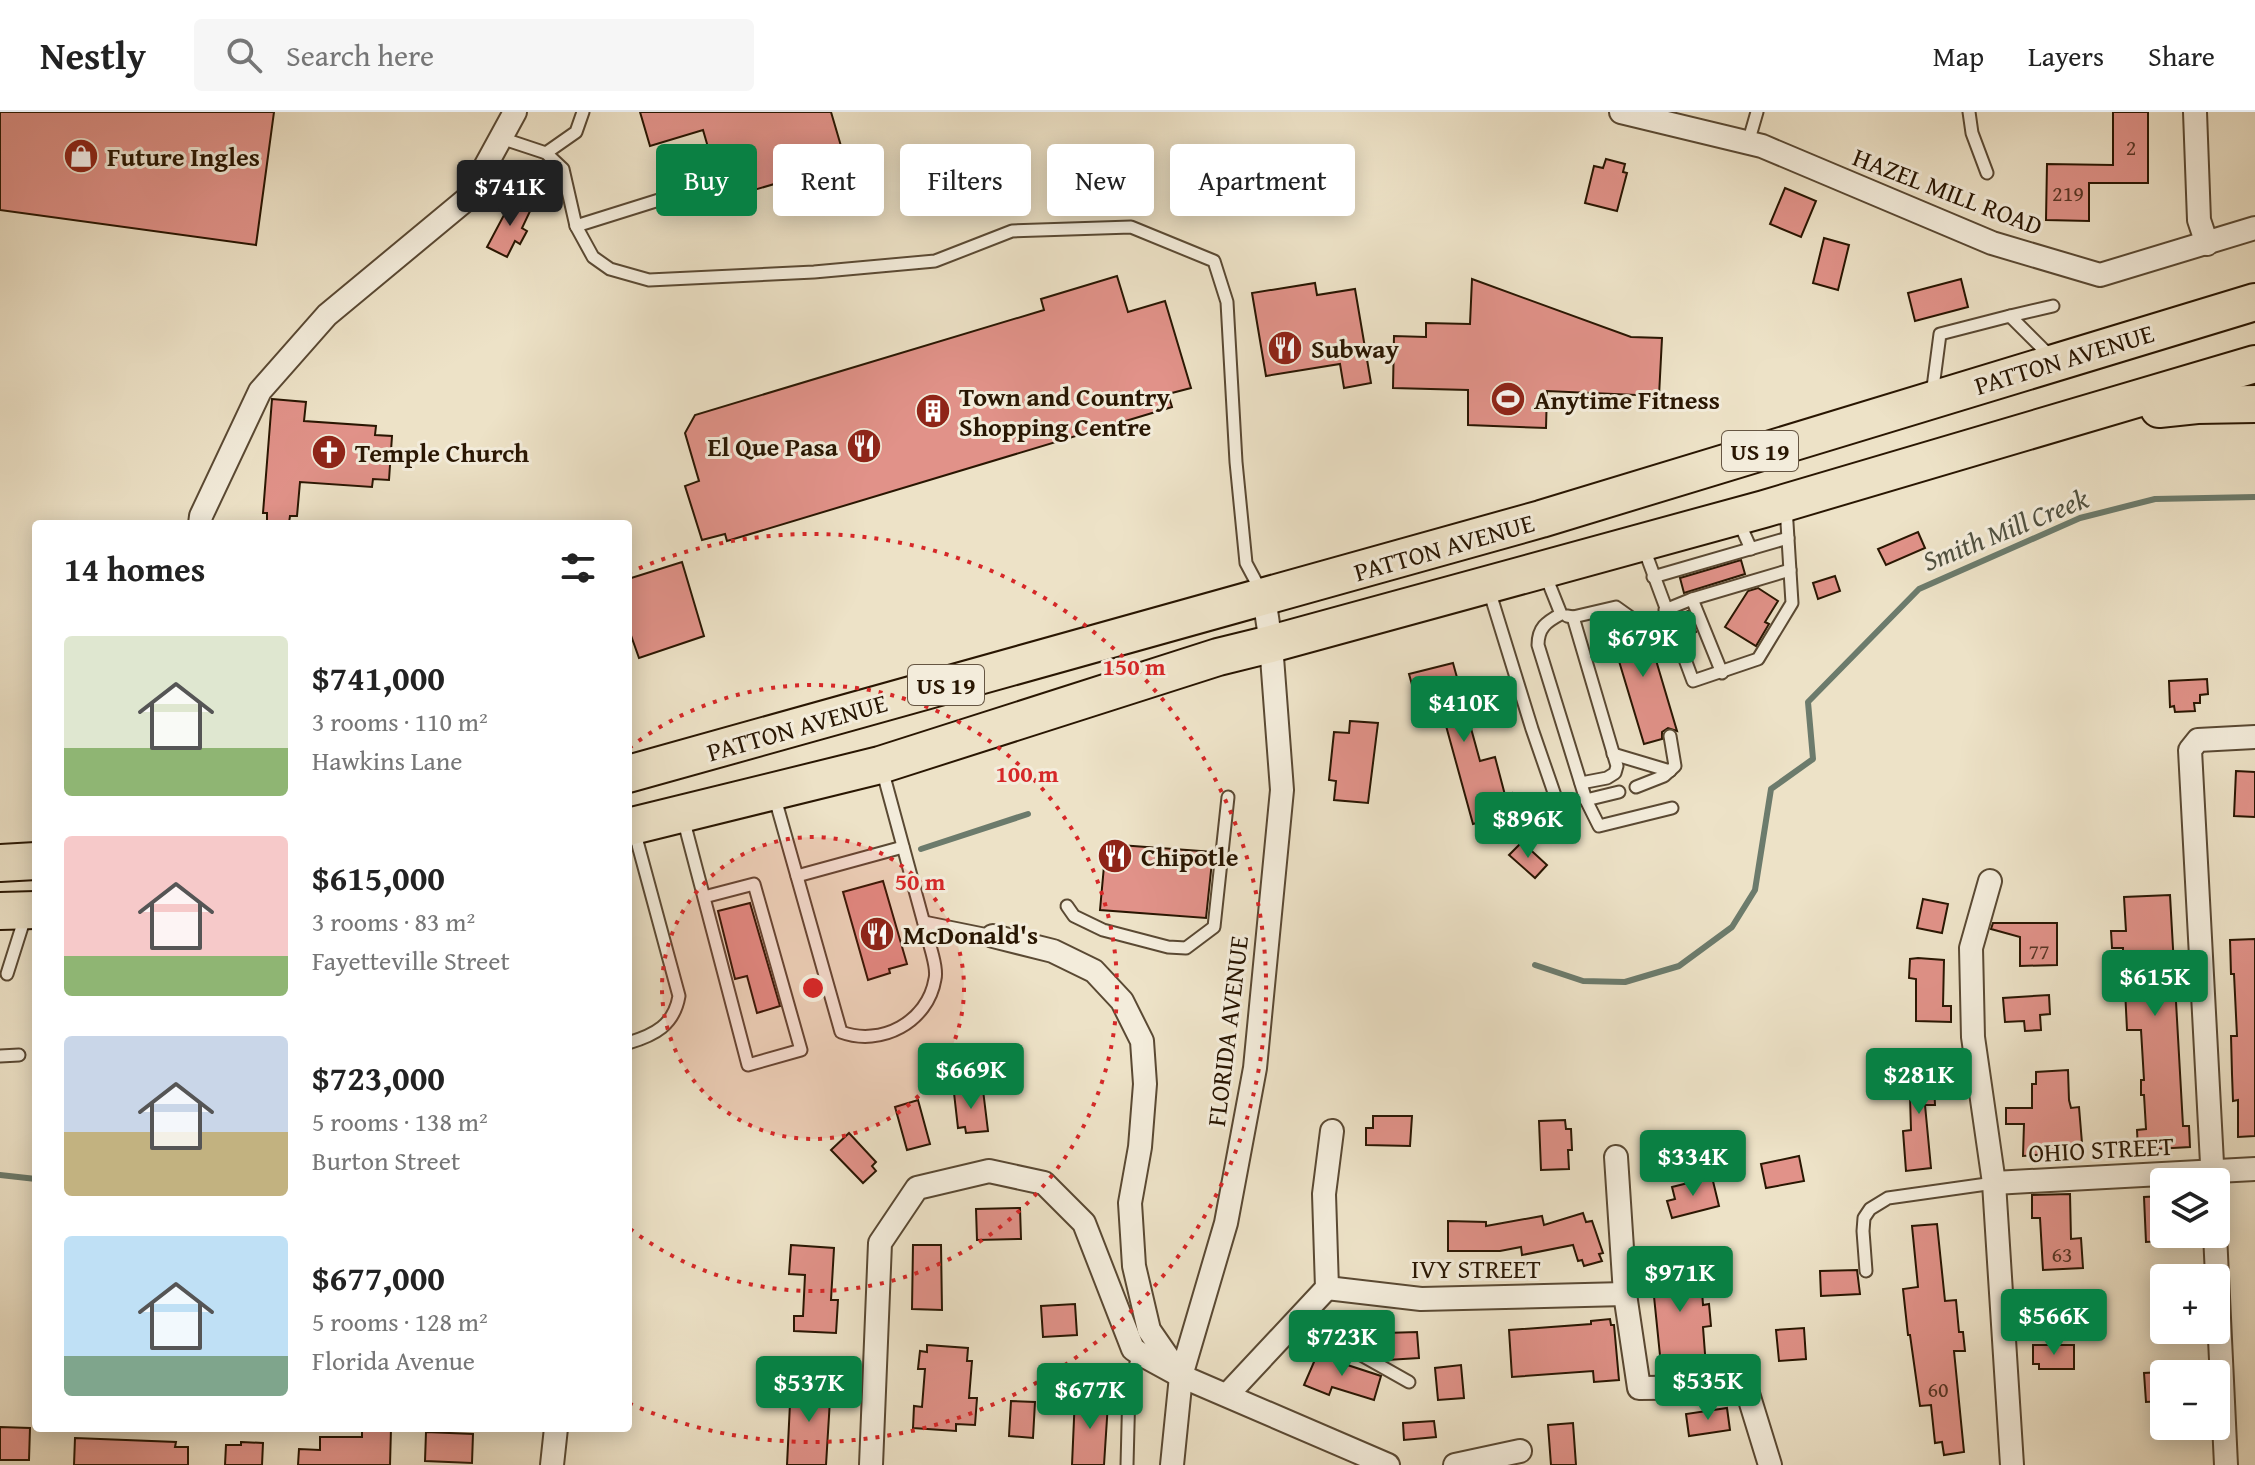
<!DOCTYPE html>
<meta charset="utf-8">
<style>
:root{--surface:#fff;--page:#f6f6f6;--text:#222;--muted:#767676;--line:#e0e0e0;--accent:#0b8043}
body{margin:0;font-family:"Gentium Book Plus",serif;background:var(--page);color:var(--text);height:100vh;display:flex;flex-direction:column;font-size:30px;white-space:nowrap}
*{box-sizing:border-box;margin:0}
p{font-size:26px;color:var(--muted)}
.icon{flex:none;width:44px;height:44px;fill:none;stroke:currentColor;stroke-width:2;stroke-linecap:round;stroke-linejoin:round}
.map{position:relative;flex:1;overflow:hidden}
.panel{position:absolute;left:32px;top:408px;width:600px;height:912px;display:flex;flex-direction:column;background:var(--surface);border-radius:8px;box-shadow:0 4px 20px #0003}
.panel>*{flex:none}
.guide{position:absolute;left:656px;top:32px;width:760px;height:72px;display:flex;gap:16px}
.controls{position:absolute;left:2150px;top:1056px;display:grid;gap:16px}
.controls a{display:grid;place-items:center;width:80px;height:80px;border-radius:8px;background:var(--surface);box-shadow:0 4px 20px #0003;font-size:40px}
.price{position:absolute;translate:-50% -68px;padding:0 18px;border-radius:8px;background:var(--accent);color:#fff;font-size:26px;line-height:52px;filter:drop-shadow(0 2px 4px #0008)}
.price::after{content:'';position:absolute;left:50%;top:48px;width:24px;height:18px;margin-left:-12px;background:inherit;clip-path:polygon(0 0,100% 0,50% 100%)}
.price.selected{background:#222;color:#fff}
ul{padding:0;list-style:none}
li{display:flex;align-items:center;gap:24px;height:200px;padding:0 32px}
li span{display:grid;place-items:center;flex:none;width:224px;height:160px;border-radius:8px;color:#555}
li>.icon{margin-inline-start:auto}
span .icon{width:96px;height:96px;fill:#fffc;stroke-width:1}
li b{font-size:34px}
h2{display:flex;justify-content:space-between;align-items:center;height:96px;padding:0 32px;font-size:34px}
.chip{padding:0 28px;border-radius:8px;background:var(--surface);box-shadow:0 4px 20px #0003;font-size:28px;line-height:72px}
.chip.selected{background:var(--accent);color:#fff}
header{display:flex;align-items:center;gap:48px;box-sizing:border-box;height:112px;padding:0 40px;background:var(--surface);border-bottom:2px solid var(--line)}
header strong{font-size:38px}
nav{display:flex;gap:44px;margin-inline-start:auto;font-size:28px}
.search{width:560px;height:72px;background:var(--page);display:flex;align-items:center;gap:20px;box-sizing:border-box;padding:0 28px;border-radius:8px;color:var(--muted);font-size:30px}
.map>svg:first-child{display:block}
.lines{fill:none;stroke-linecap:round;stroke-linejoin:round}
.stream{stroke:#6c7b6c;stroke-width:6}
.building{fill:#e19289;stroke:#291602;stroke-width:2}
.lane-casing{stroke:#5a4933;stroke-width:15}
.street-casing{stroke:#5a4933;stroke-width:26}
.primary-casing{stroke:#291602;stroke-width:40}
.lane{stroke:#f3ecdb;stroke-width:11}
.street{stroke:#f3ecdb;stroke-width:22}
.primary{stroke:#ede2c7;stroke-width:36}
.ring{fill:none;stroke:#d62828;stroke-width:4;stroke-dasharray:4 8}
.labels{text-anchor:middle;dominant-baseline:central;stroke-width:6;stroke-linejoin:round;paint-order:stroke}
.number-label{font-size:22px;fill:#573524}
.shield{fill:#f3ecdb;stroke:#665643;stroke-width:2}
.shield-label{font-size:24px;font-weight:bold;fill:#291602}
.poi-label{font-size:26px;font-weight:bold;fill:#291602;stroke:#f3ecdb;text-anchor:start}
.street-label{font-size:26px;fill:#291602;stroke:#f3ecdb}
.water-label{font-size:28px;font-style:italic;fill:#505140;stroke:#f3ecdb}
.centre{fill:#d62828;stroke:#f3ecdb;stroke-width:4}
.ring-label{font-size:24px;text-anchor:middle;font-weight:bold;fill:#d62828;stroke:#f3ecdb;stroke-width:6;stroke-linejoin:round;paint-order:stroke}
</style>
<header>
<strong>Nestly</strong>
<div class="search"><svg class="icon" aria-label="search" viewBox="0 0 24 24"><circle cx="10" cy="10" r="6"/><path d="M15 15l6 6"/></svg>Search here</div>
<nav><a>Map</a><a>Layers</a><a>Share</a></nav>
</header>
<div class="map">
<svg width="2255" height="1353" viewBox="0 0 2255 1353">
<rect width="100%" height="100%" fill="#ede2c7"/>
<filter id="stains"><feTurbulence type="fractalNoise" baseFrequency=".0025" numOctaves="4"/><feColorMatrix values="0 0 0 0 .2 0 0 0 0 .09 0 0 0 0 .02 0 0 0 .5 -.17"/></filter>
<radialGradient id="worn" r=".72"><stop offset=".6" stop-color="#630" stop-opacity="0"/><stop offset="1" stop-color="#630" stop-opacity=".3"/></radialGradient>
<g class="lines">
<g class="stream">
<path d="M921,737L1028,702"/>
<path d="M1535,853L1583,869L1625,870L1679,854L1732,815L1755,778L1771,677L1813,647L1808,590L1919,477L2080,406L2155,387L2255,385"/>
<path d="M0,1063L36,1067"/>
</g>
</g>
<g class="building">
<path d="M0,0H274L256,133L0,98Z"/>
<path d="M640,0H831L846,51L723,87L703,18L650,34Z"/>
<path d="M2113,0H2148V71H2089V109L2046,108L2047,52L2113,53Z"/>
<path d="M1606,47L1625,52L1623,60L1627,61L1617,99L1585,91L1594,54L1603,56Z"/>
<path d="M1785,76L1816,89L1801,125L1770,112Z"/>
<path d="M513,86L532,95L522,116L527,119L520,132L515,129L507,145L487,135Z"/>
<path d="M1824,126L1849,133L1838,178L1813,171Z"/>
<path d="M1117,164L1128,200L1165,189L1191,276L1168,282L1172,295L727,429L725,422L702,428L685,374L699,369L685,321L695,303L1044,198L1041,187Z"/>
<path d="M1472,167L1631,225L1662,226L1659,284L1547,279L1546,316L1468,313V278L1393,276L1394,224L1426,225V211L1470,212Z"/>
<path d="M1961,167L1968,195L1915,209L1908,181Z"/>
<path d="M1315,171L1317,183L1355,177L1371,271L1344,276L1340,252L1266,264L1252,181Z"/>
<path d="M272,287L306,290L304,309L376,314L375,323L392,324L389,368L373,367L372,375L300,370L297,404H290L289,411L267,409V401H263Z"/>
<path d="M1918,420L1925,436L1886,453L1878,437Z"/>
<path d="M1741,448L1745,462L1684,481L1680,466Z"/>
<path d="M682,450L704,524L639,546L628,515V467Z"/>
<path d="M1835,464L1840,479L1818,487L1813,471Z"/>
<path d="M1758,476L1778,489L1765,510L1769,512L1756,534L1725,515L1748,479Z"/>
<path d="M1688,499L1696,520L1686,525L1678,503Z"/>
<path d="M1642,501L1677,619L1668,616L1662,620V627L1644,632L1609,516L1620,513V508L1628,513L1634,512L1638,502Z"/>
<path d="M1453,551L1480,649L1495,645L1505,683L1512,681L1516,700L1473,712L1440,592L1419,598L1409,562Z"/>
<path d="M2207,567L2208,582L2200,583V591H2194L2195,599L2175,600L2174,594L2170,595L2169,569Z"/>
<path d="M1350,609L1378,611L1368,691L1334,688L1336,669L1329,668L1334,620L1349,621Z"/>
<path d="M2236,659L2255,660V705L2234,704Z"/>
<path d="M1522,730L1547,753L1535,766L1509,743Z"/>
<path d="M1106,732L1213,740L1206,806L1100,798Z"/>
<path d="M883,769L907,852L889,857L890,861L868,868L843,780Z"/>
<path d="M2170,783L2183,1014H2189L2190,1035L2138,1038L2137,1018L2146,1017L2144,983H2141V968H2144L2141,918H2127L2125,877L2137,876L2136,853H2123V836H2112L2111,819H2126L2124,785Z"/>
<path d="M1923,787L1948,792L1942,821L1917,816Z"/>
<path d="M750,791L780,894L757,901L747,864L735,867L718,799Z"/>
<path d="M1993,811H2057V853L2020,854V825L1991,817Z"/>
<path d="M2255,827V1024L2238,1025V988L2233,989L2232,962L2231,924H2237L2234,862H2231L2230,828Z"/>
<path d="M1918,846L1944,848L1943,894H1951V910L1916,909V867L1909,866L1910,847Z"/>
<path d="M2049,883L2050,902L2040,903L2041,918L2025,919L2024,909L2005,910L2003,886Z"/>
<path d="M1933,950L1935,993H1925L1931,1056L1906,1059L1903,1019L1911,1018L1909,951Z"/>
<path d="M2068,958L2069,988L2071,996L2079,995L2082,1031H2074V1040L2023,1044L2024,1012H2006V996H2032V972H2036V960Z"/>
<path d="M983,978L988,1019L966,1021L965,1015L958,1016L954,981Z"/>
<path d="M918,988L930,1032L907,1038L895,995Z"/>
<path d="M1373,1004H1412L1410,1034L1366,1033V1016H1373Z"/>
<path d="M1565,1008L1566,1017H1571L1572,1038H1568L1569,1057L1541,1058L1539,1009Z"/>
<path d="M849,1021L876,1050L872,1054L876,1059L863,1071L831,1038Z"/>
<path d="M1799,1044L1804,1069L1766,1076L1761,1052Z"/>
<path d="M1712,1065L1719,1094L1672,1106L1667,1089L1675,1087L1672,1075Z"/>
<path d="M2070,1082L2071,1127L2081,1126L2083,1156L2043,1158L2040,1106H2032V1083Z"/>
<path d="M2164,1084V1129L2146,1130L2144,1085Z"/>
<path d="M1020,1096L1021,1127L977,1128L976,1097Z"/>
<path d="M1583,1101L1586,1110L1592,1109L1603,1141L1599,1142L1602,1149L1584,1154L1582,1148L1578,1149L1573,1133L1522,1143L1521,1135L1500,1139H1448V1109L1486,1110V1114L1542,1104L1544,1113Z"/>
<path d="M1937,1112L1945,1189L1956,1188L1959,1220H1963L1965,1239H1954L1964,1340L1944,1343L1942,1330L1935,1331L1931,1293L1920,1294L1910,1223H1908L1903,1177L1918,1175L1912,1114Z"/>
<path d="M791,1133L834,1136L831,1188H838L836,1221L794,1219V1204H803L805,1163L789,1162Z"/>
<path d="M913,1133H941L942,1198L912,1197Z"/>
<path d="M1695,1148L1696,1151L1700,1150L1703,1193L1709,1192L1711,1214L1703,1215L1706,1255L1668,1258L1667,1253H1661L1651,1155L1657,1154L1656,1151Z"/>
<path d="M1857,1158L1860,1182L1821,1184L1820,1159Z"/>
<path d="M1075,1192L1077,1223L1043,1225L1041,1194Z"/>
<path d="M1610,1207L1611,1213H1614L1619,1268L1594,1270L1593,1259L1512,1265L1509,1218L1591,1212V1209Z"/>
<path d="M1804,1216L1806,1247L1779,1249L1776,1218Z"/>
<path d="M1417,1220L1419,1246L1387,1248L1385,1221Z"/>
<path d="M927,1233L968,1236L967,1249H972L969,1286H977L975,1313L956,1312V1319L913,1316L914,1294L922,1295L925,1257H918L920,1239L927,1240Z"/>
<path d="M2033,1233H2074V1257H2039V1252H2033Z"/>
<path d="M1317,1243L1381,1264L1374,1288L1332,1275L1329,1283L1304,1273Z"/>
<path d="M1461,1253L1464,1286L1438,1288L1435,1256Z"/>
<path d="M2164,1260V1289L2146,1290L2144,1261Z"/>
<path d="M791,1271H831L826,1353H787Z"/>
<path d="M1075,1284L1104,1285L1103,1291H1108L1104,1353H1072Z"/>
<path d="M1011,1289L1035,1290L1033,1326L1009,1324Z"/>
<path d="M1727,1296L1730,1318L1689,1324L1686,1302Z"/>
<path d="M1434,1309L1436,1325L1404,1328L1403,1311Z"/>
<path d="M1573,1311L1576,1353H1551L1548,1313Z"/>
<path d="M0,1315L30,1316L29,1348H0Z"/>
<path d="M362,1316H391L390,1353H298L299,1337L320,1338V1325H362Z"/>
<path d="M426,1320L473,1322L472,1351L425,1349Z"/>
<path d="M75,1326L176,1330L175,1335H188V1353H74Z"/>
<path d="M241,1330L263,1331L262,1353H225L226,1333H241Z"/>
</g>
<g class="lines">
<g class="lane-casing">
<g id="lane">
<path d="M1969,0L1972,21L1987,61"/>
<path d="M501,26L546,41L563,57L576,114L593,145L610,157L649,168L814,160L935,149L1012,119L1131,115L1214,149L1227,190L1236,350L1246,451L1262,481"/>
<path d="M1748,31L1757,0"/>
<path d="M546,41L576,20L583,0"/>
<path d="M576,114L710,72"/>
<path d="M2010,204L2053,194"/>
<path d="M1932,283L1940,222L2010,204L2050,244"/>
<path d="M1738,408L1751,437"/>
<path d="M1643,434L1693,569L1758,547L1792,491L1786,395"/>
<path d="M1545,462L1561,502C1546,510 1538,516 1538,533L1586,688L1599,714L1672,696"/>
<path d="M1653,465L1788,426"/>
<path d="M1489,478L1532,617L1569,724"/>
<path d="M1692,487L1722,561"/>
<path d="M1665,498L1692,487L1790,458"/>
<path d="M1567,504L1573,505L1616,495L1630,505"/>
<path d="M1573,505L1617,654L1615,661L1607,666L1581,671"/>
<path d="M1613,642L1670,659"/>
<path d="M1636,675L1664,664L1675,654L1670,624"/>
<path d="M774,683L841,920C881,935 928,910 935,867C937,859 934,849 932,841L882,657"/>
<path d="M1586,688L1619,680"/>
<path d="M683,706L748,953L801,938L754,772L704,785"/>
<path d="M797,764L903,735"/>
<path d="M1067,794L1074,804L1103,818L1168,835L1186,836L1214,815L1228,685"/>
<path d="M924,810L993,824"/>
<path d="M7,862L26,802"/>
<path d="M628,931C655,923 674,913 679,884L634,718"/>
<path d="M0,944L19,943"/>
<path d="M1866,1159L1863,1119L1864,1106L1870,1097L1888,1086L1994,1071"/>
<path d="M1308,1199L1331,1226L1409,1270"/>
<path d="M1127,1353L1129,1275L1139,1241"/>
</g>
</g>
<g class="street-casing">
<g id="street">
<path d="M1621,0L1762,34L1992,131L2100,163L2255,116"/>
<path d="M2195,0L2199,108L2207,132"/>
<path d="M200,412L201,404L260,279L327,203L468,86L515,0"/>
<path d="M1990,769L1971,836L1973,925L1994,1071L2012,1353"/>
<path d="M993,824L1053,839L1094,859L1122,889L1142,929L1145,972L1140,1035L1130,1091L1134,1154L1149,1218L1178,1260"/>
<path d="M1616,1045L1625,1182L1639,1276L1746,1275L1770,1353"/>
<path d="M2213,1070L2190,638L2198,628L2255,625"/>
<path d="M1994,1071L2255,1057"/>
<path d="M2215,1122L2226,1353"/>
<path d="M1327,1176L1421,1187L1625,1182"/>
<path d="M1227,1283L1327,1176L1324,1082L1332,1019"/>
<path d="M552,1353L556,1316"/>
<path d="M871,1353L880,1131L917,1076L989,1059L1044,1071L1084,1111L1133,1237L1139,1241L1181,1264L1388,1353"/>
<path d="M1172,1353L1181,1264L1226,1111L1255,956L1282,678L1271,532L1264,485"/>
<path d="M1455,1353L1520,1339"/>
</g>
</g>
<g class="primary-casing">
<g id="primary">
<path d="M2159,297L2197,293L2255,292"/>
<path d="M628,662L1541,407L2255,190"/>
<path d="M628,715L880,653L1218,545L1271,532L1764,397L2255,252"/>
<path d="M0,751L36,749"/>
<path d="M0,799L36,798"/>
</g>
</g>
<use href="#lane" class="lane"/>
<use href="#street" class="street"/>
<use href="#primary" class="primary"/>
</g>
<circle cx="813" cy="876" r="151" fill="#d62828" fill-opacity=".12"/>
<g class="ring">
<circle cx="813" cy="876" r="151"/>
<path d="M629 636A303 303 0 1 1 629 1116"/>
<path d="M628 461A454 454 0 1 1 628 1291"/>
</g>
<defs>
<g id="shop-disc" transform="scale(1.8)"><circle r="9.5" fill="#8f2418" stroke="#f3ecdb"/><path d="M-5-2.5h2.3a2.7 3.5 0 0 1 5.4 0H5L5.5 6h-11ZM-1.5-2.5h3a1.5 2.3 0 0 0-3 0Z" fill="#fff"/></g>
<g id="restaurant-disc" transform="scale(1.8)"><circle r="9.5" fill="#8f2418" stroke="#f3ecdb"/><path d="M-5-6h1v4h1v-4h1v4h1v-4h1v5L-1.5 .5V6h-2V.5L-5-1ZM5-6V6H3V1.5H1.5Q1.5-4 5-6Z" fill="#fff"/></g>
<g id="stadium-disc" transform="scale(1.8)"><circle r="9.5" fill="#8f2418" stroke="#f3ecdb"/><path d="M0-5a6.5 5 0 1 0 0 10a6.5 5 0 1 0 0-10ZM-3.5-1.8h7v3.6h-7Z" fill="#fff"/></g>
<g id="building-disc" transform="scale(1.8)"><circle r="9.5" fill="#8f2418" stroke="#f3ecdb"/><path d="M-4-6H4V6H1V3H-1V6H-4ZM-2.5-4.3h1.7v1.8h-1.7ZM.8-4.3h1.7v1.8H.8ZM-2.5-1h1.7V.8h-1.7ZM.8-1h1.7V.8H.8Z" fill="#fff"/></g>
<g id="church-disc" transform="scale(1.8)"><circle r="9.5" fill="#8f2418" stroke="#f3ecdb"/><path d="M-1.2-6h2.4v3.5h3.3v2.4h-3.3V6h-2.4V-.1h-3.3v-2.4h3.3Z" fill="#fff"/></g>
</defs>
<g fill-rule="evenodd">
<use href="#shop-disc" x="81" y="44"/>
<use href="#restaurant-disc" x="1285" y="236"/>
<use href="#stadium-disc" x="1508" y="287"/>
<use href="#building-disc" x="933" y="299"/>
<use href="#restaurant-disc" x="864" y="334"/>
<use href="#church-disc" x="329" y="340"/>
<use href="#restaurant-disc" x="1115" y="744"/>
<use href="#restaurant-disc" x="877" y="822"/>
</g>
<g class="labels">
<g class="number-label">
<text x="2131" y="35">2</text>
<text x="2068" y="81">219</text>
<text x="2039" y="839">77</text>
<text x="2062" y="1142">63</text>
<text x="1938" y="1277">60</text>
</g>
<g class="shield">
<rect x="1722" y="319" width="76" height="40" rx="6"/>
<rect x="908" y="553" width="76" height="40" rx="6"/>
</g>
<g class="shield-label">
<text x="1760" y="339">US 19</text>
<text x="946" y="573">US 19</text>
</g>
<g class="poi-label">
<text x="107" y="44">Future Ingles</text>
<text x="1311" y="236">Subway</text>
<text x="959" y="284">Town and Country<tspan x="959" dy="30">Shopping Centre</tspan></text>
<text x="1534" y="287">Anytime Fitness</text>
<text x="838" y="334" text-anchor="end">El Que Pasa</text>
<text x="355" y="340">Temple Church</text>
<text x="1141" y="744">Chipotle</text>
<text x="903" y="822">McDonald's</text>
</g>
<g class="street-label">
<text transform="translate(1948 79) rotate(21)">HAZEL MILL ROAD</text>
<text transform="translate(2064 247) rotate(-17)">PATTON AVENUE</text>
<text transform="translate(1444 435) rotate(-16)">PATTON AVENUE</text>
<text transform="translate(797 615) rotate(-16)">PATTON AVENUE</text>
<text transform="translate(1227 919) rotate(-83)">FLORIDA AVENUE</text>
<text transform="translate(2101 1037) rotate(-3)">OHIO STREET</text>
<text x="1476" y="1156">IVY STREET</text>
</g>
<g class="water-label">
<text transform="translate(2005 417) rotate(-22)">Smith Mill Creek</text>
</g>
</g>
<circle cx="813" cy="876" r="12" class="centre"/>
<g class="ring-label">
<text x="1134" y="563">150 m</text>
<text x="1027" y="670">100 m</text>
<text x="920" y="778">50 m</text>
</g>
<rect width="100%" height="100%" filter="url(#stains)"/>
<rect width="100%" height="100%" fill="url(#worn)"/>
</svg>
<div class="controls">
<a><svg class="icon" aria-label="layers" viewBox="0 0 24 24"><path d="M12 4l9 5-9 5-9-5zM3 14l9 5 9-5"/></svg></a>
<a>+</a>
<a>−</a>
</div>
<b class="price selected" style="left:510px;top:116px">$741K</b>
<b class="price" style="left:1643px;top:567px">$679K</b>
<b class="price" style="left:1464px;top:632px">$410K</b>
<b class="price" style="left:1528px;top:748px">$896K</b>
<b class="price" style="left:2155px;top:906px">$615K</b>
<b class="price" style="left:971px;top:999px">$669K</b>
<b class="price" style="left:1919px;top:1004px">$281K</b>
<b class="price" style="left:1693px;top:1086px">$334K</b>
<b class="price" style="left:1680px;top:1202px">$971K</b>
<b class="price" style="left:2054px;top:1245px">$566K</b>
<b class="price" style="left:1342px;top:1266px">$723K</b>
<b class="price" style="left:1708px;top:1310px">$535K</b>
<b class="price" style="left:809px;top:1312px">$537K</b>
<b class="price" style="left:1090px;top:1319px">$677K</b>
<div class="guide">
<a class="chip selected">Buy</a>
<a class="chip">Rent</a>
<a class="chip">Filters</a>
<a class="chip">New</a>
<a class="chip">Apartment</a>
</div>
<section class="panel">
<h2>14 homes<svg class="icon" aria-label="filters" viewBox="0 0 24 24"><path d="M4 7h16M4 17h16"/><circle cx="9" cy="7" r="2"/><circle cx="15" cy="17" r="2"/></svg></h2>
<ul>
<li><span style="background:linear-gradient(#dfe7d0 70%,#8fb573 0)"><svg class="icon" aria-label="home" viewBox="0 0 24 24"><path d="M3 11l9-7 9 7M6 9v11h12V9"/></svg></span><div><b>$741,000</b><p>3 rooms · 110 m²</p><p>Hawkins Lane</p></div></li>
<li><span style="background:linear-gradient(#f6c9c9 75%,#8fb573 0)"><svg class="icon" aria-label="home" viewBox="0 0 24 24"><path d="M3 11l9-7 9 7M6 9v11h12V9"/></svg></span><div><b>$615,000</b><p>3 rooms · 83 m²</p><p>Fayetteville Street</p></div></li>
<li><span style="background:linear-gradient(#c9d6e8 60%,#c2b280 0)"><svg class="icon" aria-label="home" viewBox="0 0 24 24"><path d="M3 11l9-7 9 7M6 9v11h12V9"/></svg></span><div><b>$723,000</b><p>5 rooms · 138 m²</p><p>Burton Street</p></div></li>
<li><span style="background:linear-gradient(#bfe0f5 75%,#7fa58c 0)"><svg class="icon" aria-label="home" viewBox="0 0 24 24"><path d="M3 11l9-7 9 7M6 9v11h12V9"/></svg></span><div><b>$677,000</b><p>5 rooms · 128 m²</p><p>Florida Avenue</p></div></li>
</ul>
</section>
</div>
